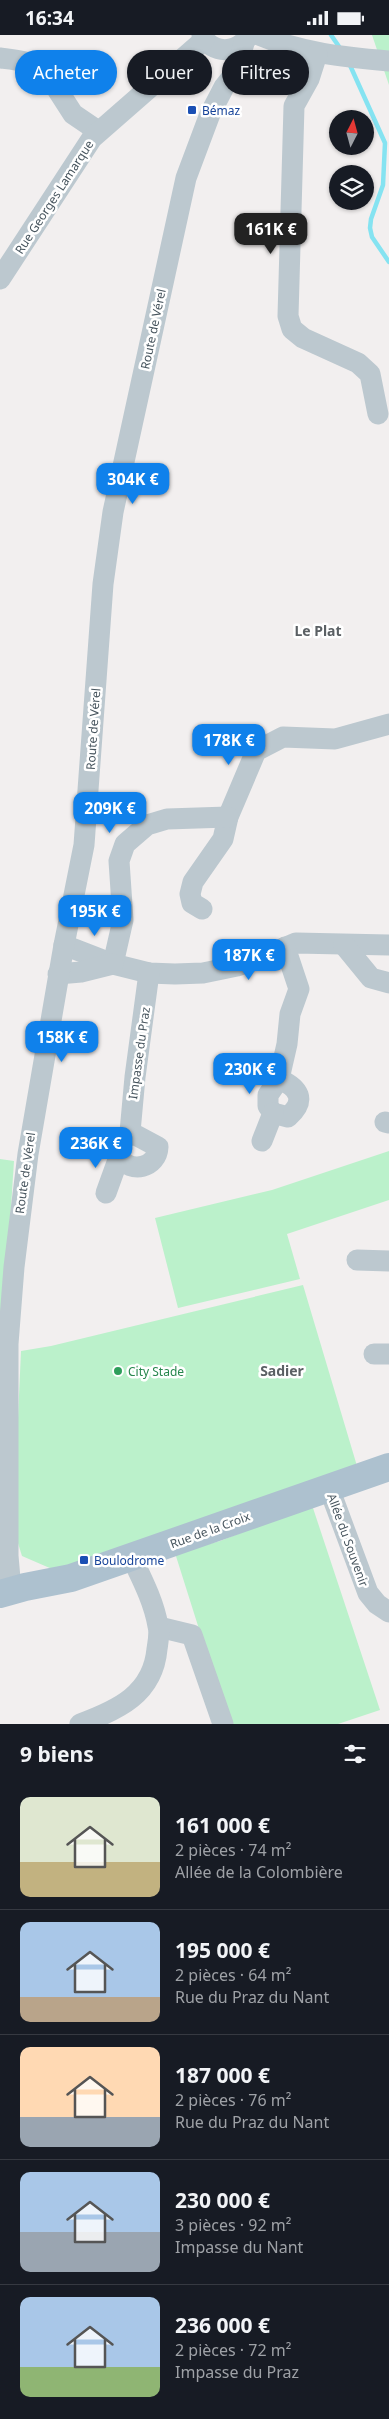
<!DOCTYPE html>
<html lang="fr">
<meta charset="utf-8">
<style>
:root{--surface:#171b24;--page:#20242c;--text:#f1f3f6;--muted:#9ea1a6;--line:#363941;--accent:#0f81eb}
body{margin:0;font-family:"Noto Sans",sans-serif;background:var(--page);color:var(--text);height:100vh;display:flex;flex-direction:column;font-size:19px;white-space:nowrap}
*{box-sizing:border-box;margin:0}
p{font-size:16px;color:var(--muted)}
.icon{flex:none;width:28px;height:28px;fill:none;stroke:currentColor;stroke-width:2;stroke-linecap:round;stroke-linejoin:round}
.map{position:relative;height:1689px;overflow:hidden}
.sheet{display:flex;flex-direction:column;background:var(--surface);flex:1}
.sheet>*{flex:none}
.hud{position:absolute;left:15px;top:15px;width:360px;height:45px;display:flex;gap:10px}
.needle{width:32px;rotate:6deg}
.controls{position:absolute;left:329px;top:75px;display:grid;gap:10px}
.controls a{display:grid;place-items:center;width:45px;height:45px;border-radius:50%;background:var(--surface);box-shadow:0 1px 4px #0004;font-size:25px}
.price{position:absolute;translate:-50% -42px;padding:0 11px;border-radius:10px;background:var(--accent);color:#fff;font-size:16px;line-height:32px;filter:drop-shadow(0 1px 2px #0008)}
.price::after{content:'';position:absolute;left:50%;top:30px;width:15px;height:11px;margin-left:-8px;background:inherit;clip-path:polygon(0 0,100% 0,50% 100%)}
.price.on{background:#222;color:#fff}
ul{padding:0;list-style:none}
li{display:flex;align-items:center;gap:15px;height:125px;padding:0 20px}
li+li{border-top:1px solid var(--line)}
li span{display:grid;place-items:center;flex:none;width:140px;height:100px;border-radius:10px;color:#555}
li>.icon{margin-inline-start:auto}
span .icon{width:60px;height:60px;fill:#fffc;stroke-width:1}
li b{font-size:21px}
h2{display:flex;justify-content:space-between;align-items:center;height:60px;padding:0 20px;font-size:21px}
.pill{padding:0 18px;border-radius:22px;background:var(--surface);box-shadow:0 1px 4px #0004;font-size:18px;line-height:45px}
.pill.on{background:var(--accent);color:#fff}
.status{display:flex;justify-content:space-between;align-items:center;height:35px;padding:0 25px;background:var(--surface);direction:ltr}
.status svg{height:14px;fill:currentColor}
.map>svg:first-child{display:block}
.green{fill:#bbf1cb}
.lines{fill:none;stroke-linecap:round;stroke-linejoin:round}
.stream{stroke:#85e3f1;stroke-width:4.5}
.minor{stroke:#bcc8cf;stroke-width:21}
.major{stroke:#adc1cf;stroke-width:28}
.transit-dot{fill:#1a4fb4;stroke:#fff;stroke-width:2}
.leisure-dot{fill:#2e9e5b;stroke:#fff;stroke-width:2}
.labels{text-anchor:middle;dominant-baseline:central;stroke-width:5;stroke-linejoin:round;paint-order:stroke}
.transit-label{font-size:12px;fill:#164399;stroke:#fff;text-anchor:start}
.street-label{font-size:12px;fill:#46545d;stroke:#fff}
.leisure-label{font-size:12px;fill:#27864d;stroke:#fff;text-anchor:start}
.neighbourhood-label{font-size:14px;font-weight:bold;fill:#5b6064;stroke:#fff}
</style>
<div class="status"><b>16:34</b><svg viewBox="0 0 49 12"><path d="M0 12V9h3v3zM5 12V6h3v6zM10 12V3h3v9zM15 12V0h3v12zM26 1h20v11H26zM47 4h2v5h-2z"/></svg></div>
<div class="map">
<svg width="389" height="1689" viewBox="0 0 389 1689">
<rect width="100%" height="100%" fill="#f2efef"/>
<g class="green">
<path d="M372,0H389V50Z"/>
<path d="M389,1116V1165L287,1199L300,1244L178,1273L155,1183L272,1155Z"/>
<path d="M0,1124L14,1126L0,1343Z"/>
<path d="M303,1250L357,1431L80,1528L52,1534L22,1521L17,1505V1405L21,1316L51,1311Z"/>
<path d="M312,1470L380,1675L338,1689H229L175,1518L220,1506Z"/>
</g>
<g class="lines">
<g class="stream">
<path d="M331,0L340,13"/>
<path d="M349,28L385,108L383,150L371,184L370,193L372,202L389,227"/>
</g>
<g class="minor">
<path d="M202,0C212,20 238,19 249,0"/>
<path d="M259,0C302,18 343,22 389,26"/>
<path d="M317,19L309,44L294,71L288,281L292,294L303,303L358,328L370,339L378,379"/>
<path d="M0,23C17,25 32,26 46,37L73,79L98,96"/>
<path d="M0,244L92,103L204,5"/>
<path d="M202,874L192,868L190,859L193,847L223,804L228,782L256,716L283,702L335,704L389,689"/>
<path d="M64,910L113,929L149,938L175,939L203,938L237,931L261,923L296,908L389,910"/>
<path d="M344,910L371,943L389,948"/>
<path d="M113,929L123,885L119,826L125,809L147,790L167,784L228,782"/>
<path d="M58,939L81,937L113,929"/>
<path d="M279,1044C299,1053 307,1065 288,1082L273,1078L268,1071V1060L279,1044L287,1009L290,979L299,954L285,912"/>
<path d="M385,1087L389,1088"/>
<path d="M130,1097L158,1112C157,1133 131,1139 119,1122L122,1107L130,1097L135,1042L149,938"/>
<path d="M262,1106L273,1078"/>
<path d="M106,1158L119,1122"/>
<path d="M357,1225L389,1226"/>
<path d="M374,1319H389"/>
<path d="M329,1453L368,1558L377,1569L389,1577"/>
<path d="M11,1555L8,1521V1309L14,1232L28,1119L64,910L84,810L103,549L113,477L186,143L210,79L224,52L236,37L244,8"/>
<path d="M159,1592L192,1600L223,1689"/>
<path d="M80,1689C118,1675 153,1659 157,1614C158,1607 160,1598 158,1591C154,1567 142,1544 132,1523"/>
</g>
<path class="major" d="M0,1559L25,1552L71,1543L389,1432"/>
</g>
<g class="transit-dot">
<rect x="187" y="70" width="10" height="10" rx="2.5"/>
<rect x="79" y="1520" width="10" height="10" rx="2.5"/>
</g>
<circle class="leisure-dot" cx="118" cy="1336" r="5"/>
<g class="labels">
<g class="transit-label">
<text x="202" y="75">Bémaz</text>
<text x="94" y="1525">Boulodrome</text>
</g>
<g class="street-label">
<text transform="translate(54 162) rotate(-57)">Rue Georges Lamarque</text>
<text transform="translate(153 294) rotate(-78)">Route de Vérel</text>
<text transform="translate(93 694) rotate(-86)">Route de Vérel</text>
<text transform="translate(139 1018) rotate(-82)">Impasse du Praz</text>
<text transform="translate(25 1138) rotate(-82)">Route de Vérel</text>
<text transform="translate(210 1495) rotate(-20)">Rue de la Croix</text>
<text transform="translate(348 1505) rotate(70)">Allée du Souvenir</text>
</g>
<g class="leisure-label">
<text x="128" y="1336">City Stade</text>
</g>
<g class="neighbourhood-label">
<text x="318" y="595">Le Plat</text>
<text x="282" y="1335">Sadier</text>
</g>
</g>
</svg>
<div class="controls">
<a><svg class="needle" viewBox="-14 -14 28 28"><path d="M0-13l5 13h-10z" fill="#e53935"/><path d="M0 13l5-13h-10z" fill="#9ea1a6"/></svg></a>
<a><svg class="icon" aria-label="layers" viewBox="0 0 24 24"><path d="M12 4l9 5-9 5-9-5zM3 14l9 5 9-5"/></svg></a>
</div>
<b class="price on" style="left:271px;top:220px">161K €</b>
<b class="price" style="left:133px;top:470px">304K €</b>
<b class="price" style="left:229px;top:731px">178K €</b>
<b class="price" style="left:110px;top:799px">209K €</b>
<b class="price" style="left:95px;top:902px">195K €</b>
<b class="price" style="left:249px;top:946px">187K €</b>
<b class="price" style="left:62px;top:1028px">158K €</b>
<b class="price" style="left:250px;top:1060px">230K €</b>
<b class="price" style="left:96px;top:1134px">236K €</b>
<div class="hud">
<a class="pill on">Acheter</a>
<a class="pill">Louer</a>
<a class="pill">Filtres</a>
</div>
</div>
<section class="sheet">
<h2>9 biens<svg class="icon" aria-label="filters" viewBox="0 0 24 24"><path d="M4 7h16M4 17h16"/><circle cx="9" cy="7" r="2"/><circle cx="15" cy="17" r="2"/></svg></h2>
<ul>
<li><span style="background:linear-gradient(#dfe7d0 65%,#c2b280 0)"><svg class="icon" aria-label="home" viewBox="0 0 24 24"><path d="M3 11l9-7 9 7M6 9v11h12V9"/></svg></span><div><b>161 000 €</b><p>2 pièces · 74 m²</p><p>Allée de la Colombière</p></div></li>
<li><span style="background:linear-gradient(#a9c7e8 75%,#b9a48a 0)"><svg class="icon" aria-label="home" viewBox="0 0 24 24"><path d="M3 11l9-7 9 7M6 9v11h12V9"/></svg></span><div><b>195 000 €</b><p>2 pièces · 64 m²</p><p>Rue du Praz du Nant</p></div></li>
<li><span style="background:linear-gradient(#ffd9b3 70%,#9aa5b1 0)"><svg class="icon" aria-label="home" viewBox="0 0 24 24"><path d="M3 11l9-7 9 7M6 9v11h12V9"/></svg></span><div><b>187 000 €</b><p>2 pièces · 76 m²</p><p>Rue du Praz du Nant</p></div></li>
<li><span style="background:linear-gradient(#a9c7e8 60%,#9aa5b1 0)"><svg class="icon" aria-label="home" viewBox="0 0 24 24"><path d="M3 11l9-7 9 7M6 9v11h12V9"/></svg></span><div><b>230 000 €</b><p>3 pièces · 92 m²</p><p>Impasse du Nant</p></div></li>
<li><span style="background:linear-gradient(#a9c7e8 70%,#8fb573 0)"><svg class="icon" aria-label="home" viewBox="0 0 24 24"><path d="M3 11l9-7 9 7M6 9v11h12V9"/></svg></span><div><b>236 000 €</b><p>2 pièces · 72 m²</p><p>Impasse du Praz</p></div></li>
</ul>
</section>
